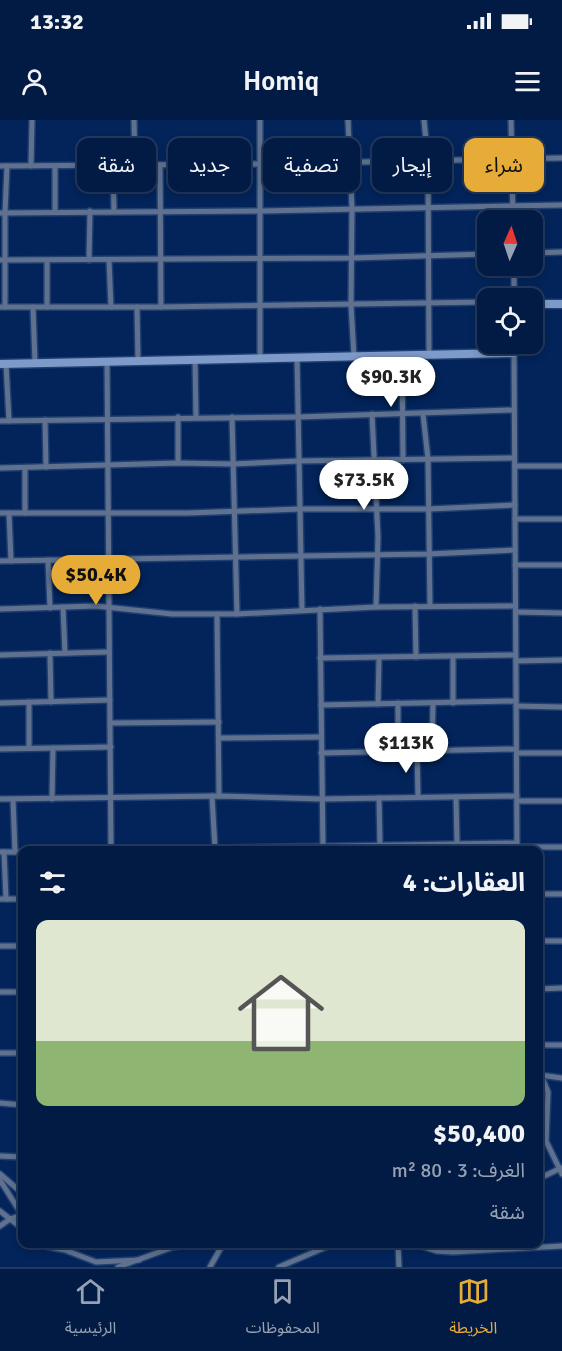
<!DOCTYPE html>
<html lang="ar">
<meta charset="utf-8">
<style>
:root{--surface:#021b44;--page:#10284f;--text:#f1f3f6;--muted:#96a1b2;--line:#23395d;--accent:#e7ac37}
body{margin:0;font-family:Signika,"Noto Sans Arabic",sans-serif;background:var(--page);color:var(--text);direction:rtl;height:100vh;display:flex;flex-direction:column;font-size:22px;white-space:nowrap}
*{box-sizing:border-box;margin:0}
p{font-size:20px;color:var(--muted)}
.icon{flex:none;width:33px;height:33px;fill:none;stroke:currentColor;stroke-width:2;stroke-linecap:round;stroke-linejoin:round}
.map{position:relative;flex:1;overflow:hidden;direction:ltr}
.panel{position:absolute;left:18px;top:726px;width:525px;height:402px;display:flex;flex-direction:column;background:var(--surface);border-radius:12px;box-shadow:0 3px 9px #0003,0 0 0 2px var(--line);direction:rtl}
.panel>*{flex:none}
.banner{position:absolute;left:18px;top:18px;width:526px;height:54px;direction:rtl;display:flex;gap:12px}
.needle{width:39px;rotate:3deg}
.buttons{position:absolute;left:477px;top:90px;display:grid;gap:12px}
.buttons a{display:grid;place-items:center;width:66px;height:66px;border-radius:12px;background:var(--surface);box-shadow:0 3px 9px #0003,0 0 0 2px var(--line);font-size:30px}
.price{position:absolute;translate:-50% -51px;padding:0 14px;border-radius:21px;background:#fff;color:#222;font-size:20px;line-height:39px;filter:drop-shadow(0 2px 3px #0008)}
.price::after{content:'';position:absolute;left:50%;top:36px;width:18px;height:14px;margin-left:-9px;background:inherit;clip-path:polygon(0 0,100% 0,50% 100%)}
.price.active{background:var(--accent);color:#111}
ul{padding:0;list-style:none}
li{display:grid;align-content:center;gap:12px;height:318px;padding:0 18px}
li span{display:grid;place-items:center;height:186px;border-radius:12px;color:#555}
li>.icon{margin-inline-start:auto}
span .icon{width:108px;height:108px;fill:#fffc;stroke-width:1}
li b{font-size:26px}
h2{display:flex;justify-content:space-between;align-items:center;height:72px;padding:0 18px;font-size:26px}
.pill{padding:0 21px;border-radius:12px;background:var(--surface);box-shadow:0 3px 9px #0003,0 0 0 2px var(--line);font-size:21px;line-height:54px}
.pill.active{background:var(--accent);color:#111}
.status{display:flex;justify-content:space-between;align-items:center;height:42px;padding:0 30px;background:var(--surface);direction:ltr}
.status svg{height:16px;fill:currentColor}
header{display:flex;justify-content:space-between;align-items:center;height:78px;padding:0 18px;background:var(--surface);font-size:27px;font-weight:600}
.dock{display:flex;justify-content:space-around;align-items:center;height:84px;border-top:2px solid var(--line);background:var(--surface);font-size:16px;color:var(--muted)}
.dock a{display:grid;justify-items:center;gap:3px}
.dock .active{color:var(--accent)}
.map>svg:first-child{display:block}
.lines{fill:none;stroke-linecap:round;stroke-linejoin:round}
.minor-casing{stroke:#1f3f71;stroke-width:8}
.secondary-casing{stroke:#1f3f71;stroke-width:11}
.minor{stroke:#5f718e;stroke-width:5}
.secondary{stroke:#7e9ac8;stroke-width:8}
</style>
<div class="status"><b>13:32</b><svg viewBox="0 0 49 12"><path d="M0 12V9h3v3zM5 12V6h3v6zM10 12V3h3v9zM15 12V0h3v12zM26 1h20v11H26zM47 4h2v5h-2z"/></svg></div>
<header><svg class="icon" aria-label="menu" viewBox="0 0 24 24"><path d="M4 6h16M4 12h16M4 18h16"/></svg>Homiq<svg class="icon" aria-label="person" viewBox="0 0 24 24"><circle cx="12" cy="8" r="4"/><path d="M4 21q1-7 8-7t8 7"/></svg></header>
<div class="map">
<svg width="562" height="1147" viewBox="0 0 562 1147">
<rect width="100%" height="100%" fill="#02245a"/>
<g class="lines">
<g class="minor-casing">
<g id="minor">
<path d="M134,0L135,46"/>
<path d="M260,0V238"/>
<path d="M348,0L352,89L351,185L354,236"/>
<path d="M424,0L428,41L429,234"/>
<path d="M511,0L513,100"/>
<path d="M160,45L161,187"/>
<path d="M0,46L260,44L562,38"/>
<path d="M31,46L32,0"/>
<path d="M55,46V92"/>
<path d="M113,46L114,91"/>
<path d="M0,93L261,91L562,85"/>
<path d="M532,133L562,132"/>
<path d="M0,140L351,138L488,134"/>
<path d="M89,140L90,91"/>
<path d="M109,140L111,187"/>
<path d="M514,146V178"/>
<path d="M0,187H161L488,182"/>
<path d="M5,187V93L7,46"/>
<path d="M33,187L35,243"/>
<path d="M47,187V141"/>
<path d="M137,187L138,241"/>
<path d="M514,233L517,730"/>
<path d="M402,235L403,340"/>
<path d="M297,237L302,490"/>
<path d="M195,239L196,297"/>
<path d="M107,242L111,730L517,723"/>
<path d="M6,244L9,301"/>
<path d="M372,294L378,417L376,487"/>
<path d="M423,294L428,339L430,486"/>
<path d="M178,297V343"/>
<path d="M232,297L237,494"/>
<path d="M45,300L46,347"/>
<path d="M0,301L298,297L513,290"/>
<path d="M515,346H562"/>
<path d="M0,348L178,343L232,344L298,341L514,338"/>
<path d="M0,393H188L300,389H429L515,385"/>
<path d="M9,393L11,441"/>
<path d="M25,393V348"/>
<path d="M515,399H562"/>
<path d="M48,440L50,488"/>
<path d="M0,441L429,434L515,430"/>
<path d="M515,445H562"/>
<path d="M415,486L416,537"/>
<path d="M63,487L65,533"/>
<path d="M0,489L96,486L172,494H237L376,487L515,486"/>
<path d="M320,489L323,730"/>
<path d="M516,492L562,493"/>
<path d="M217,494L219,676"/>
<path d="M50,533L51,582"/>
<path d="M0,535L108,532"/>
<path d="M453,537V583"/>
<path d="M320,538L515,535"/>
<path d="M516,541L562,540"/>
<path d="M29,582V628"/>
<path d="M0,583L110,580"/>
<path d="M398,583V631"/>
<path d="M378,584L379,538"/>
<path d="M321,585L516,581"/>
<path d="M516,586L562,587"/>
<path d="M110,603L219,602"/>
<path d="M219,618L320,617"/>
<path d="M0,629L111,627"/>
<path d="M417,630L418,676"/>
<path d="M432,630L433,583"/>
<path d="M321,633L516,629"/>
<path d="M517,633H562"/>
<path d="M212,676L215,729"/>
<path d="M456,677L457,723"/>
<path d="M379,678L380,726"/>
<path d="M0,679L219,676L322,679L517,676"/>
<path d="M13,679L15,732"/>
<path d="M52,679L53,628"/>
<path d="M517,681H562"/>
<path d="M517,727H562"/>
<path d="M0,732H22"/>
<path d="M4,732L6,779"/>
<path d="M538,774H562"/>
<path d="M0,779H22"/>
<path d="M538,821H562"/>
<path d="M0,826H22"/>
<path d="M538,869L562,868"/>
<path d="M0,872H22"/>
<path d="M538,925H562"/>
<path d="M0,933H22"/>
<path d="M540,955L562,958"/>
<path d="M541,955L548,972L546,1021L562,1054"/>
<path d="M0,983L22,985"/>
<path d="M0,1036L22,1037"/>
<path d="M0,1054L22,1073"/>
<path d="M538,1059L561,1048"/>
<path d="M0,1060L22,1095"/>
<path d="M0,1091L10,1099L22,1095"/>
<path d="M0,1106L10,1099L22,1108"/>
<path d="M41,1124L49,1127L65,1130L96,1142L139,1140"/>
<path d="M398,1124L399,1147"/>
<path d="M415,1124L437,1131L453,1132L562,1126"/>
<path d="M466,1130L478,1124"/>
<path d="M118,1147L173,1127L192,1124"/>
<path d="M210,1147L223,1124"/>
<path d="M279,1147L333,1124"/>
</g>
</g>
<g class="secondary-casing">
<g id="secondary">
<path d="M532,184H562"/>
<path d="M0,244L514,233V224"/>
</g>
</g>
<use href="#minor" class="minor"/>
<use href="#secondary" class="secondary"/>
</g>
</svg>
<div class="buttons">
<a><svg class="needle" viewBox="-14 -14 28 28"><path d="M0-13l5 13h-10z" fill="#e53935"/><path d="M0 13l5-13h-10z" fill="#96a1b2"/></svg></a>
<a><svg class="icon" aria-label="locate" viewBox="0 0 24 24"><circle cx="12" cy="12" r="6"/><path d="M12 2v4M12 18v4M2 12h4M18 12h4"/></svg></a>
</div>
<b class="price" style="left:391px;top:288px">$90.3K</b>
<b class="price" style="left:364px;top:391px">$73.5K</b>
<b class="price active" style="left:96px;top:486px">$50.4K</b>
<b class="price" style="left:406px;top:654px">$113K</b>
<div class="banner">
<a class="pill active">شراء</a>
<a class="pill">إيجار</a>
<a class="pill">تصفية</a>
<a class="pill">جديد</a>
<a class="pill">شقة</a>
</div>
<section class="panel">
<h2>العقارات: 4<svg class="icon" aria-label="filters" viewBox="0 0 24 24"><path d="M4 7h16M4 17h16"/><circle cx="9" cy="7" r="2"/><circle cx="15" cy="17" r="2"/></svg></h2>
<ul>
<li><span style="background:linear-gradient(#dfe7d0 65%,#8fb573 0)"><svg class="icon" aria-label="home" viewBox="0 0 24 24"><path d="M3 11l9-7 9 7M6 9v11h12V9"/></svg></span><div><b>$50,400</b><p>الغرف: 3 · 80 m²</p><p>شقة</p></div></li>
</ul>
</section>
</div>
<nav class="dock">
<a class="active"><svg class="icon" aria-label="map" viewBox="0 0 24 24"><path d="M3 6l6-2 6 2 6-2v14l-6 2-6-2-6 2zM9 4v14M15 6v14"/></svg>الخريطة</a>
<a><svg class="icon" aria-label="saved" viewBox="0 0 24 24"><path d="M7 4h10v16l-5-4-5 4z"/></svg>المحفوظات</a>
<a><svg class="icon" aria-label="home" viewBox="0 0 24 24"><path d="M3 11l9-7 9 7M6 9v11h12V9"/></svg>الرئيسية</a>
</nav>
